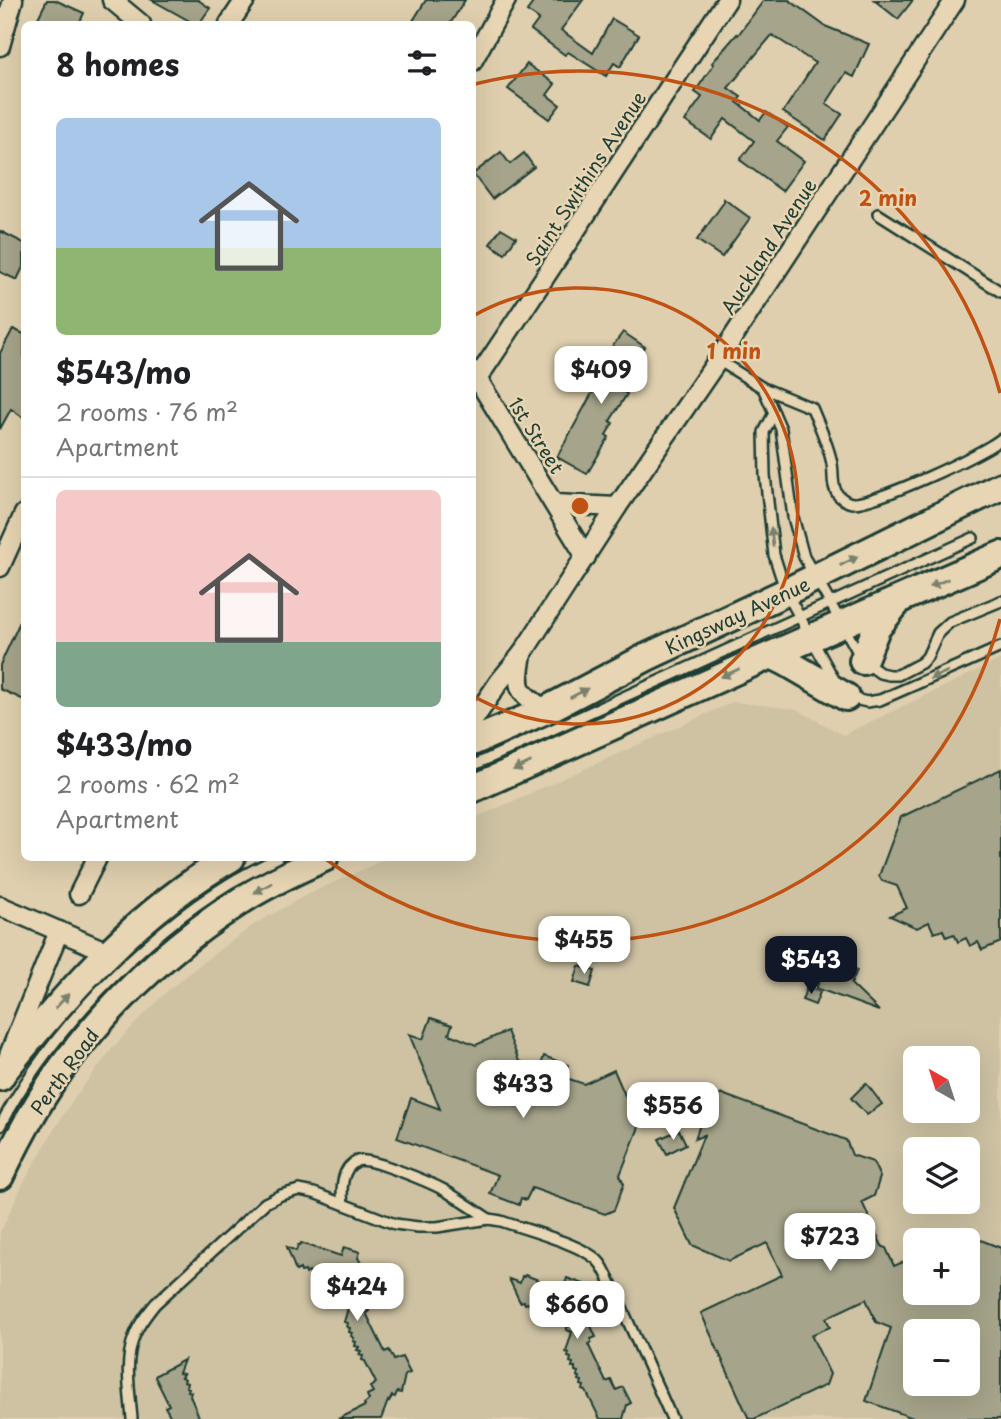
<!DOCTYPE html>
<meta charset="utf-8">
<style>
:root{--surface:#fff;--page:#f2f2f2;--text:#202124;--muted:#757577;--line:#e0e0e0;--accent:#111827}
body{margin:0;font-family:"Playpen Sans",sans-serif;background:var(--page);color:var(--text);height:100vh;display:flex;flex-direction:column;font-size:26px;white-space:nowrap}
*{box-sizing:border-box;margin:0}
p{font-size:23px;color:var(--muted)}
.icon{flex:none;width:38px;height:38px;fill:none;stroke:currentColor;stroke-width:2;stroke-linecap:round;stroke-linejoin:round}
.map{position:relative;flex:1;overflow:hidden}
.details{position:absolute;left:21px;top:21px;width:455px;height:840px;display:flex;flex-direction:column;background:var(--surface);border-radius:10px;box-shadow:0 7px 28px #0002}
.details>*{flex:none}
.needle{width:46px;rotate:321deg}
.controls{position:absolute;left:903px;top:1046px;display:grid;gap:14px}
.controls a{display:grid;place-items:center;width:77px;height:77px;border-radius:10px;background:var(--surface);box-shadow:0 7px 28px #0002;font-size:35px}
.price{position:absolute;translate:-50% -60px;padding:0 16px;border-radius:14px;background:#fff;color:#222;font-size:23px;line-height:46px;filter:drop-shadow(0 2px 4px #0008)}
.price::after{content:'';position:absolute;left:50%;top:42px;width:21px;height:16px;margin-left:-10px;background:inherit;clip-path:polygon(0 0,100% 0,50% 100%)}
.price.on{background:var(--accent);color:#fff}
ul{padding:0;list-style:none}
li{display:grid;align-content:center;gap:14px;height:371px;padding:0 35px}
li+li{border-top:2px solid var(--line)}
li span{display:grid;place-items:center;height:217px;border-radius:10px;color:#555}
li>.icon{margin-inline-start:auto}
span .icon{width:126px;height:126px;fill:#fffc;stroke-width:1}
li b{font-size:30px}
h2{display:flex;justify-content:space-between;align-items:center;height:84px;padding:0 35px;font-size:30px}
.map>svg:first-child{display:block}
.built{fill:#cec2a3;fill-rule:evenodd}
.building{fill:#a6a48a;stroke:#1f3d34;stroke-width:2;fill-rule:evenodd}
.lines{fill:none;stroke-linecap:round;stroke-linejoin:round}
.lane-casing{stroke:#1f3d34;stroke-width:14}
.street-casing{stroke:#1f3d34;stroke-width:23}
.secondary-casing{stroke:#1f3d34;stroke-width:32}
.lane{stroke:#e7d5b3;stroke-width:9}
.street{stroke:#e7d5b3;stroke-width:18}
.secondary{stroke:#e7d5b3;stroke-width:26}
.oneway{fill:#79816d}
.ring{fill:none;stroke:#c05314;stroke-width:3.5}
.labels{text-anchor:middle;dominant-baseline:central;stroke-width:5;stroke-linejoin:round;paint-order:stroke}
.street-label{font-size:19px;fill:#1f3d34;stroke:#e7d5b3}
.centre{fill:#c05314;stroke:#e7d5b3;stroke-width:3.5}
.ring-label{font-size:21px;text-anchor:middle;font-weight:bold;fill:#c05314;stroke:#e7d5b3;stroke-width:5;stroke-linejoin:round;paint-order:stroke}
</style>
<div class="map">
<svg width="1001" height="1419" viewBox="0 0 1001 1419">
<rect width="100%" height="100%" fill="#dfcfae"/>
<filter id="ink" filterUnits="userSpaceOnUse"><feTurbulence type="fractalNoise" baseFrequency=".0143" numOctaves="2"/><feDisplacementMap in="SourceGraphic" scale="14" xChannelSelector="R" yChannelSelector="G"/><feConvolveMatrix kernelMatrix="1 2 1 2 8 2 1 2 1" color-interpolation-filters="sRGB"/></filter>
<g filter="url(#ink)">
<path class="built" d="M1001,659V1419H0V1233L23,1184L53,1131L75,1097L115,1045L167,991L207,959L252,926L304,896L388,858H472L473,819L733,702L796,709L843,735ZM915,1059H968V1111H915ZM915,1150H968V1202H915ZM915,1241H968V1293H915ZM915,1332H968V1384H915Z"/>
<g class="building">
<path d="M47,0H55L84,13L79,24H35Z"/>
<path d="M152,0H198L210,8L199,24H195Z"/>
<path d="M426,0H465L450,24H411Z"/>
<path d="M535,0H583L561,30L593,53L612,19L639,35L620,67L614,63L606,76L568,52L565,55L531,30L539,19L527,11Z"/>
<path d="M764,0H789L825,26L869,44L854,77L846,73L826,104L842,114L825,140L783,112L815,63L772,35L728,88L741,97L737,102L760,120L766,112L788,127L777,141L804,161L782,191L740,160L754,141L725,119L711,139L685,121L702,97L695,92L714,64L712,63L737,34L738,35Z"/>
<path d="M874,0H913L898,19Z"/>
<path d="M527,64L555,84L547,95L560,105L549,119L508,89Z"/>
<path d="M501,152L510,164L524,153L534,167L492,199L473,174Z"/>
<path d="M724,199L750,218L722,257L697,240L724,202Z"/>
<path d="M501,228L516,237L505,254L490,244Z"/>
<path d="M0,231L24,243V265L17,280L0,272Z"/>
<path d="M13,329L24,334V418L11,409L0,429V353Z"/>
<path d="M623,332L645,347L616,387L627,394L610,421L613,423L606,435L609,437L587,474L557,457L596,386L589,382L593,377L591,376Z"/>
<path d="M24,613V700L0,689V665Z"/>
<path d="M1001,769V942L982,950L978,942L970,946L966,938L958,942L954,934L946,937L943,930L934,933L929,922L917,928L890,916L907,908L897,886L882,881L879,876L901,817Z"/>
<path d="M830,957L857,970L851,984L879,1011L816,988Z"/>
<path d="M579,966L595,971L590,987L574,982Z"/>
<path d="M807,987L820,992L815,1005L802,1000Z"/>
<path d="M431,1018L452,1025L449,1034L476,1045L507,1031L519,1061L540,1068L544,1056L568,1065L563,1077L584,1084L614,1070L627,1100L637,1104L643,1117L620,1175L624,1184L614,1210L605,1214L532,1188L526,1200L521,1198L519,1205L490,1194L498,1175L397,1138L411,1098L440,1109L409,1034L423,1039Z"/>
<path d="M866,1083L882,1104L867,1115L851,1098Z"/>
<path d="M722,1094L846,1140L852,1155L873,1162L880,1177L874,1196L862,1202L882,1246L886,1248L894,1266L915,1257V1293H968V1235L1001,1248V1419H916L866,1401L891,1328L876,1322L866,1299L826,1318L830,1327L811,1335L830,1374L826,1385L754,1419H749L701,1313L782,1275L767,1243L729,1261L692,1245L674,1208L704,1135L695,1139L708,1101ZM915,1332H968V1384H915Z"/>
<path d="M679,1130L686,1144L667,1154L659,1139Z"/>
<path d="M301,1243L341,1256L344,1247L360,1252L358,1258L367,1273L364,1275L366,1280L362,1282L374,1306L368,1308L369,1311L366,1313L385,1352L389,1350L394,1360L402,1357L410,1373L405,1375L401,1393L397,1392L395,1397L392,1396L389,1402L388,1401L381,1419H338L365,1406L364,1404L369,1400L367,1395L373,1392L370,1387L376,1383L365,1361L362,1360L363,1356L359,1355L361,1351L357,1350L359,1347L355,1346L356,1342L353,1341L354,1338L351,1336L352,1333L349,1332L350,1328L347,1327L348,1323L344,1322L350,1301L344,1299L346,1293L340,1291L342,1284L320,1278L319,1276L316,1277L314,1274L311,1276L309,1272L306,1274L305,1271L301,1272L300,1269L296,1271L287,1247L296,1251L298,1245H300Z"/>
<path d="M525,1275L552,1285V1283L564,1287L567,1278L584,1284L581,1290L586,1294L584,1295L589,1305L586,1306L588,1311L585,1313L596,1337L591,1339V1342L588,1344L606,1382L611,1380L616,1390L623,1387L631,1403L627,1405L623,1419H600L586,1391L583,1390L584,1386L581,1385L582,1381L579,1380L580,1377L577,1376L578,1372L575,1371V1367H572L573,1363L570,1362L571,1358L568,1357L569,1353L566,1352L572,1332L566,1330L569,1324L563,1322L570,1301L544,1311L543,1308L540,1309L538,1306L535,1307L533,1304L530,1306L528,1303L525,1304L524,1301L520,1302L509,1279L520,1283L522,1276L524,1277Z"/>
<path d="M184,1360L179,1373L183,1374L181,1377L185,1379L184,1382L187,1383L186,1387L189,1388L188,1391L191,1392L190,1396L200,1419H172L165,1407L169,1405L155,1377L156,1375Z"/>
</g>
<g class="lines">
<g class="lane-casing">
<g id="lane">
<path d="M878,214L1001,292"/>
<path d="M718,360L763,388L812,408C819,425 829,446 832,464C834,474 831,486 838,495C842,499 847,502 852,503C875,504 983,454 1001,439"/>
<path d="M763,388L781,429L793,517L804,557L863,661L880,673L889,675H898L921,663L927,657L938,633L950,622L1001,601"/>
<path d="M774,413L764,432L765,475L774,555L786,592L836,683"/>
<path d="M850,698L867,702L880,700L1001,647"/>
<path d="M472,766L973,538"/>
<path d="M0,1126C47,1035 142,937 230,883C245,874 261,866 277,858"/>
<path d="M343,1204C341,1190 341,1168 357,1161C368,1156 431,1183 444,1190C459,1199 474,1209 489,1219"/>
<path d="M132,1419C130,1393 124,1362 134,1337C138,1325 147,1314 155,1304L265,1203L281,1195L299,1190L314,1193L395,1224L418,1227H437L489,1219L501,1221C524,1229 585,1245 599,1262C603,1266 605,1272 608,1277L672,1419"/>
</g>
</g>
<g class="street-casing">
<g id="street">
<path d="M112,0L141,24"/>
<path d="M229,24L245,0"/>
<path d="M0,46L13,0"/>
<path d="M472,62L506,0"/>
<path d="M472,370L586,557"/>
<path d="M477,379C562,253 643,126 727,0"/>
<path d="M555,504L617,507"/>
<path d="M0,567L24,514"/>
<path d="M522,654C516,689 516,691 546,710"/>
<path d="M472,722L499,682L522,654L617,507L718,360L955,0"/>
<path d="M79,894L97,858"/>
<path d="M0,906L110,953"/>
<path d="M9,1055L59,931"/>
</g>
</g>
<g class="secondary-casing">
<g id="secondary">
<path d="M772,655L786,662L846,697"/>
<path d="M863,661L876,629L896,604"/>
<path d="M472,742L546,710L647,657L786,592L1001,486"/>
<path d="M472,789L753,663L1001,555"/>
<path d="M0,1077L3,1072C68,991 140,910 231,858"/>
<path d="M0,1176C20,1134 42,1093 70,1057C117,997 175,943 239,902C265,885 295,871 324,858"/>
</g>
</g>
<use href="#lane" class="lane"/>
<use href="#street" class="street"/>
<use href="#secondary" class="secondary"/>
</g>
<defs><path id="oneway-solid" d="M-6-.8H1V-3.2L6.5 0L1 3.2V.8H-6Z" transform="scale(1.75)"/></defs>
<g class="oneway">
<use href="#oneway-solid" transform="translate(772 537) rotate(-96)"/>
<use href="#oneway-solid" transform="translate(849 561) rotate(-27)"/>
<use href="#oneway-solid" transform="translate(939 583) rotate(156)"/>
<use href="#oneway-solid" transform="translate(730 673) rotate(156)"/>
<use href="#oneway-solid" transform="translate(939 675) rotate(157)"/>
<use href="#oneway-solid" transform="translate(579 693) rotate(-28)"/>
<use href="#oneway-solid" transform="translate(522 766) rotate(155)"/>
<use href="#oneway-solid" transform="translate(263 888) rotate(151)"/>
<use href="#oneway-solid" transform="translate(62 1001) rotate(-47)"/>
</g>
</g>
<g class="ring">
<path d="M473 316A218 218 0 1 1 473 696"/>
<path d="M1000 619A435 435 0 0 1 324 858M475 84A435 435 0 0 1 1000 393"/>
</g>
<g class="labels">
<g class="street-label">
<text transform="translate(585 178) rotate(-57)">Saint Swithins Avenue</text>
<text transform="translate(768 246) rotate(-57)">Auckland Avenue</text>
<text transform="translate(537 435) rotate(58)">1st Street</text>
<text transform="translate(737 615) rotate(-25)">Kingsway Avenue</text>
<text transform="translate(64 1071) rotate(-54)">Perth Road</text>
</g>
</g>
<circle cx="580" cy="506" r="10" class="centre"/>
<g class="ring-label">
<text x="888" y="206">2 min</text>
<text x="734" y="359">1 min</text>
</g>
</svg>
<div class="controls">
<a><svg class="needle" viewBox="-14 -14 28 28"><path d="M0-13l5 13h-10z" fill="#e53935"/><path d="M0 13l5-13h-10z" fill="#757577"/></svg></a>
<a><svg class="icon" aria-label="layers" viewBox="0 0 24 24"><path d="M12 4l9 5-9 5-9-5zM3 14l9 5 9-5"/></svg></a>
<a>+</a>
<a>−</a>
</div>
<b class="price" style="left:601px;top:406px">$409</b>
<b class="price" style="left:584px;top:976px">$455</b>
<b class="price on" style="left:811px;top:996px">$543</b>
<b class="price" style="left:523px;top:1120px">$433</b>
<b class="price" style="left:673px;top:1142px">$556</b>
<b class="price" style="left:830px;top:1273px">$723</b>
<b class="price" style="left:357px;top:1323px">$424</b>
<b class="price" style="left:577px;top:1341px">$660</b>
<section class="details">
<h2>8 homes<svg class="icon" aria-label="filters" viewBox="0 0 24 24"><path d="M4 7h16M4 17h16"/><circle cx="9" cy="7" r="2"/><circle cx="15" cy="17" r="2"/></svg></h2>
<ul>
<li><span style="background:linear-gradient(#a9c7e8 60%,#8fb573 0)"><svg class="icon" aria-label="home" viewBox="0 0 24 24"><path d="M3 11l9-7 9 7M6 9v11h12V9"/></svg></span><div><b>$543/mo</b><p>2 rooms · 76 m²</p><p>Apartment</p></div></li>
<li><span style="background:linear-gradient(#f6c9c9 70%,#7fa58c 0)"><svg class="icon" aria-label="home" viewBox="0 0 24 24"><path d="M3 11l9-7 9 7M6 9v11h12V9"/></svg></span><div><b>$433/mo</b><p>2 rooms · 62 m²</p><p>Apartment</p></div></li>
</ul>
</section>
</div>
